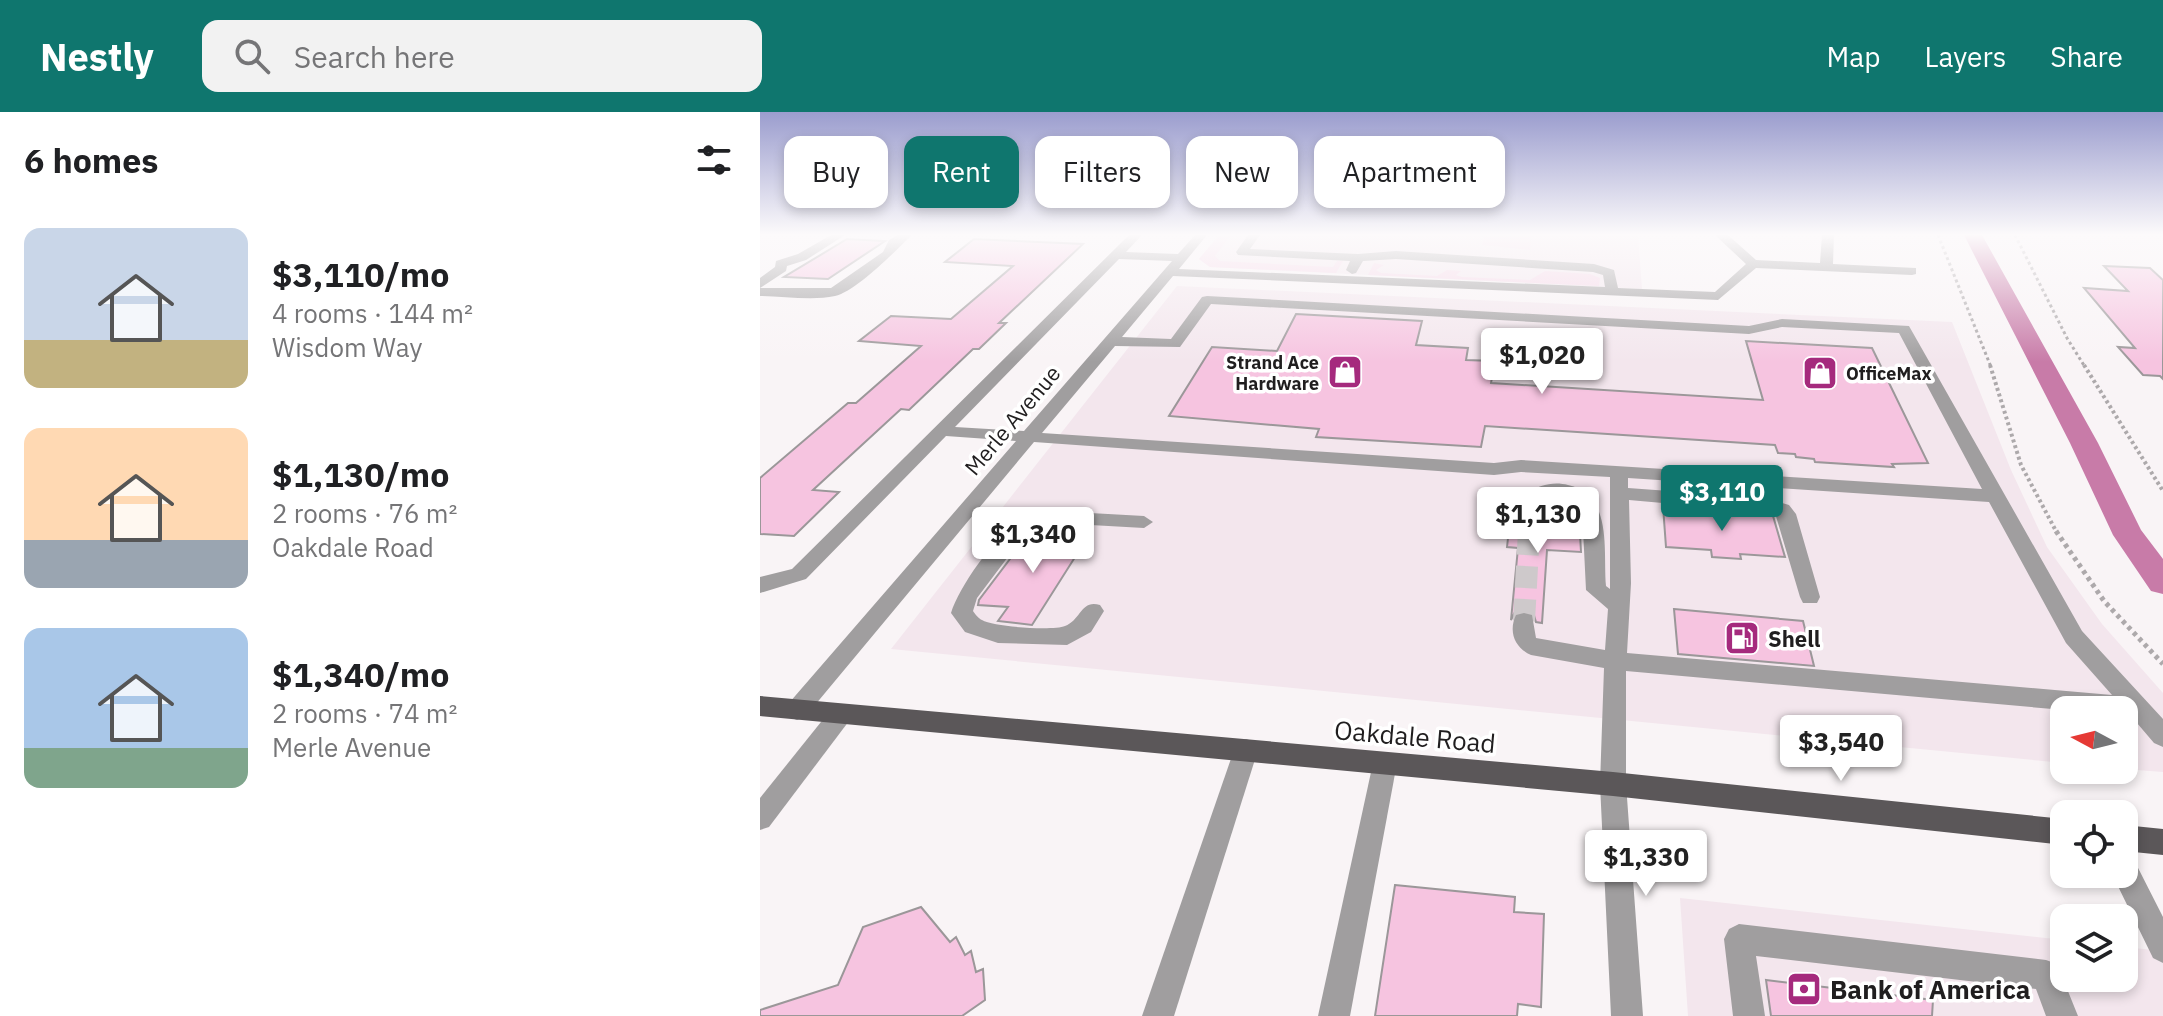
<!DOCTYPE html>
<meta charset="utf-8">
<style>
:root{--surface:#fff;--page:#f2f2f2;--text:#202124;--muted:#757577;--accent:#0f766e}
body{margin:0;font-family:"IBM Plex Sans",sans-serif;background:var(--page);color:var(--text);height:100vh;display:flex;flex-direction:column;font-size:30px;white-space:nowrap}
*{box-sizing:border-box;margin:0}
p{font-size:26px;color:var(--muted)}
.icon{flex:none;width:44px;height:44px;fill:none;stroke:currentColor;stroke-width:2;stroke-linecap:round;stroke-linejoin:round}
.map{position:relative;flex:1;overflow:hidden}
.panel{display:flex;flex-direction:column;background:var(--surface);width:760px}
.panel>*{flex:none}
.top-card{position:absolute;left:24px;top:24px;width:760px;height:72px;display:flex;gap:16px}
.needle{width:52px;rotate:277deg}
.buttons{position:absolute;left:1290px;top:584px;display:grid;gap:16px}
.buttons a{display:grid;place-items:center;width:88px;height:88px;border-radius:16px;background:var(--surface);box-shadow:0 4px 12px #0003;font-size:40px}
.price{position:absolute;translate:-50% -68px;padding:0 18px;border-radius:8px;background:#fff;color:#222;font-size:26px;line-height:52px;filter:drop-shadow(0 2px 4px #0008)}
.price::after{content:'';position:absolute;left:50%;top:48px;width:24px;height:18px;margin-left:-12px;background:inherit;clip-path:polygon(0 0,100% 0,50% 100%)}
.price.active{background:var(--accent);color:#fff}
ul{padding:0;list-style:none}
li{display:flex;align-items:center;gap:24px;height:200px;padding:0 24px}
li span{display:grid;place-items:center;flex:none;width:224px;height:160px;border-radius:16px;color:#555}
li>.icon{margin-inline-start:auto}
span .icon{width:96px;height:96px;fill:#fffc;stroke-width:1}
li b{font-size:34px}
h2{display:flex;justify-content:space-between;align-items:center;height:96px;padding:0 24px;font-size:34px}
.pill{padding:0 28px;border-radius:16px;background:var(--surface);box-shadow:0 4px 12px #0003;font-size:28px;line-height:72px}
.pill.active{background:var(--accent);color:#fff}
header{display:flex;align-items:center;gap:48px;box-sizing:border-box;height:112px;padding:0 40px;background:var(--accent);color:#fff}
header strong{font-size:38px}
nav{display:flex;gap:44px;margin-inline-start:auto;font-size:28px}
.search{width:560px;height:72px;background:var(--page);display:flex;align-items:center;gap:20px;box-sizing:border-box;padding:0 28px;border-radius:16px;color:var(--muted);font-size:30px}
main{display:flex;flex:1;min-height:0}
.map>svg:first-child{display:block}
.built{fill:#f3e6ed}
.green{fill:#f5d4e6}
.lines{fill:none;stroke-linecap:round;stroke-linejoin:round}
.canal{fill:#c87ba8;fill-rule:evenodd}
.building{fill:#f6c4e0;stroke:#9b9799;stroke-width:2}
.minor-tunnel-far1{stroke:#cec9cb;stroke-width:17;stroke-dasharray:17 9;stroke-linecap:butt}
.minor-tunnel{stroke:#cec9cb;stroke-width:22;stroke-dasharray:22 11;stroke-linecap:butt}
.path-far2{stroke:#ada9ab;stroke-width:3;stroke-dasharray:3 3;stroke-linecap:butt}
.path-far1{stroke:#ada9ab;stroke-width:4;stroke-dasharray:3 3;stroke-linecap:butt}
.path{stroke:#ada9ab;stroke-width:5;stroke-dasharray:4 4;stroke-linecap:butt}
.minor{fill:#a09e9f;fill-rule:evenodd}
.major{fill:#5b5759;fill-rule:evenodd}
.labels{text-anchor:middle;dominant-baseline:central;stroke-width:7;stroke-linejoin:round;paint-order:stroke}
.far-poi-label{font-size:18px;font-weight:bold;fill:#201e1f;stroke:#fff;text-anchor:end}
.street-label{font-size:22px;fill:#201e1f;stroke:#fff}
.poi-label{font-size:22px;font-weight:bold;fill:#201e1f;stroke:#fff;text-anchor:start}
.near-street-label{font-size:26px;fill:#201e1f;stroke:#fff}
.near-poi-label{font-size:26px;font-weight:bold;fill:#201e1f;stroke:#fff;text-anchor:start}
</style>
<header>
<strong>Nestly</strong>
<div class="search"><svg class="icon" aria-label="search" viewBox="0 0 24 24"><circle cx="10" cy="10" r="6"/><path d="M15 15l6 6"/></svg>Search here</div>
<nav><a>Map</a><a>Layers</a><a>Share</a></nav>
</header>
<main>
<section class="panel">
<h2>6 homes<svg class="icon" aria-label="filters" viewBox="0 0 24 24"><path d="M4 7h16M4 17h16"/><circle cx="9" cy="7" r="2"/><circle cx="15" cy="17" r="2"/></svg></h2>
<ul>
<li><span style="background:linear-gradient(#c9d6e8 70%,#c2b280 0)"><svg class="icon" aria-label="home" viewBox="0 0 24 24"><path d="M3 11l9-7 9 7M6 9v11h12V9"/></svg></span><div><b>$3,110/mo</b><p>4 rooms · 144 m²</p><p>Wisdom Way</p></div></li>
<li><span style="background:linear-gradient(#ffd9b3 70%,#9aa5b1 0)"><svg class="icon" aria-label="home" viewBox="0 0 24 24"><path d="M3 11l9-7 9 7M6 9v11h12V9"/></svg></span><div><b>$1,130/mo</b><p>2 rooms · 76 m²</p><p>Oakdale Road</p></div></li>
<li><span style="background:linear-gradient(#a9c7e8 75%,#7fa58c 0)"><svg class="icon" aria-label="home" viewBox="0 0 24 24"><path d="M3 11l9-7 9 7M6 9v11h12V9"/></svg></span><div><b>$1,340/mo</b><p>2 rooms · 74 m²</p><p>Merle Avenue</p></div></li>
</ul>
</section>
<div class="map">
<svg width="1403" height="904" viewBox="0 0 1403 904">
<rect width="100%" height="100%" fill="#f9f4f6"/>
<g class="built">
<path d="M459,123H878L882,177L450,155L439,147Z"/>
<path d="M417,174L1192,210L1251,358L1287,435L1342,512L1403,581V660L1364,657V598H1304V651L131,537Z"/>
<path d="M920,786L1304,828V866H1364V835L1403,839V904H928Z"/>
</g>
<g class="green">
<path d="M459,123H471L455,144L460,149L573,155L577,149H583L576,161L450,155L439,147Z"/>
<path d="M725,123H771L770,138L722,133Z"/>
<path d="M614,151L624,153L616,158L621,161L677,164L687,158L701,159L696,163L702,165L770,168L785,159L830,162L840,166L839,174L608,163Z"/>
</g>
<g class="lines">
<path class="canal" d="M1204,123H1222L1338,331L1381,418L1403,447V482L1391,479L1353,423L1310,331Z"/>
</g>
<g class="building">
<path d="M87,127L125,129L68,167L24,165Z"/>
<path d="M214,127L323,132L239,211H246L219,237H213L149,298L141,297L53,378L79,380L34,424L0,422V366L88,291H96L161,234L99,229L131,204L191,207L253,154L185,150Z"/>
<path d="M1344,154L1390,156L1403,168V267L1400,264L1383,263L1358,235L1375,236L1324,176L1368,179Z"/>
<path d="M536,202L662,209L656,233L708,236L706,248L735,249L731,271L1003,288L986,229L1112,236L1168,351L1132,352L1134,355L1055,350L1054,347L1036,345L1035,342L1018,341L1015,333L725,314L721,335L556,325L559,317L409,304L452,235L517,239Z"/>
<path d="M903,394L1013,404L1025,445L980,442L981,447L952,445L951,438L906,435Z"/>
<path d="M751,400H758L763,408H777L781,402L819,405L821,440L787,438L782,511L776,510L773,500L765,498L755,500L751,508L758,436L747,435Z"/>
<path d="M288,417L331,420L272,513L238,509L248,495L218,493L219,488L259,435L274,423Z"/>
<path d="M914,497L1043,509L1054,554L918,542Z"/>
<path d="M635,773L755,785L754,800L784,802L781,895L758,892L757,904H615Z"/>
<path d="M161,795L190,830L196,825L205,843L211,839L216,860L223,857L225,888L202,904H0V898L78,873L103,815Z"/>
<path d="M1006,868L1173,888L1172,904H1011Z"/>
</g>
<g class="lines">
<path class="minor-tunnel-far1" d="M769,421L770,401"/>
<path class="minor-tunnel" d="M764,509L769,419"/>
<g class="path-far2">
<path d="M1178,123L1231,255"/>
<path d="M1255,123L1307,226L1325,255"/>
</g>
<g class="path-far1">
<path d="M1230,253L1261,353L1297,421"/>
<path d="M1324,253L1403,379"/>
</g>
<path class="path" d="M1296,419L1344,489L1403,552"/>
<g class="minor">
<path d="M71,123H85L46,148L27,154L26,159L0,176V166L15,155L16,149L38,142Z"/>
<path d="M138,123H152C136,138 97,179 75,184C52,189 23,184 0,184V176H71L123,140L129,128Z"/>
<path d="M369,123H382L366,140L418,142L435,123H447L419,157L845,175L843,163L833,160L636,147L603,149L596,161L592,162L586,158L590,149L478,143L476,140L488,123H500L490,137L598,142L636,139L834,152L854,158L858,176L955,180L986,152L955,123H968L996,148L1060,151L1062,123H1074L1073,152L1156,156V162L1152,163L996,156L958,188L413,164L362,225L411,227L442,185L447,184L989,214L1022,207L1149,214L1322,519L1403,607V635L1394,631L1371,604H1364V598H1304L866,559V672L883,904H851L840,672L844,556L771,543C755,536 748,520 756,503L764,501L772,503L776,526L845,538L848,497L826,478L822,397C811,384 797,379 782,388L777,405H763L761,401L767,381C779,373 794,369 808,373C853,383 843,438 846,474L850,477V365L761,360L734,363L274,330L45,605L37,608L29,605L25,598L29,591L256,329L186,324L46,467L0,481V465L32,457ZM359,147L412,149L264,319L195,315ZM451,192L989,222L1022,215L1139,221L1222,377L761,348L734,351L282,321L355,234L420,235ZM868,366L1229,390L1306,531L1352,583L867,541L871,471L869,388L1015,401L1040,485L1043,491H1057L1060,485L1036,402L1029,393L1005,386L868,376Z"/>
<path d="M294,399L384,404L393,410L384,416L295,411L272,420L257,433L217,486L213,499C215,502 219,507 222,508C234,515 293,519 305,514C321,508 321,487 340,493L344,499L331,520L307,533L238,531L205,520L191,501C199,475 234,425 258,411C268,405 283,402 294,399Z"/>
<path d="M81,592L89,595L93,602L89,609L9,715L0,718V686L73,595Z"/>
<path d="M486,627L495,630L498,638L414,904H382L474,638L477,630Z"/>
<path d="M625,640L634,643L637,651L590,904H558L613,651L616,643Z"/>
<path d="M1364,744L1374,748L1403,805V851L1393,846L1352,762H1364Z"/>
<path d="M979,812L1286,848L1297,852L1318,904H1286L1276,877L996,844L1005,904H973L964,827L969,817Z"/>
</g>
<g class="major">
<path d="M0,584L853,660L1304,707V733L853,684L0,604Z"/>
<path d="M1364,713L1403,717V743L1364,739Z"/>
</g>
</g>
<linearGradient id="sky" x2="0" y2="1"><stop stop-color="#9b9dce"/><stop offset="0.49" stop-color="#fcfafb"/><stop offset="1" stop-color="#fcfafb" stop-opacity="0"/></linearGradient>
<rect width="1403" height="250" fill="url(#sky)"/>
<defs>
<g id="shop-square" transform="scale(1.8)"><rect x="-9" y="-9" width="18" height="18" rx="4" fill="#a52a7d" stroke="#fff"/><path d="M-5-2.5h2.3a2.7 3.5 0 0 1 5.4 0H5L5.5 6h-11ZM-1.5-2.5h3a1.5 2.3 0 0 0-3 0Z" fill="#fff"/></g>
<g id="fuel-square" transform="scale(1.8)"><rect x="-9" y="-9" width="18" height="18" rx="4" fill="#a52a7d" stroke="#fff"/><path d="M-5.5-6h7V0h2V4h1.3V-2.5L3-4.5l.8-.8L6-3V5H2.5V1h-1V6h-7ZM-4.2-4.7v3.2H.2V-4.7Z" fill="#fff"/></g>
<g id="bank-square" transform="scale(1.8)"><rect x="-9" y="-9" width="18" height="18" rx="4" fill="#a52a7d" stroke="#fff"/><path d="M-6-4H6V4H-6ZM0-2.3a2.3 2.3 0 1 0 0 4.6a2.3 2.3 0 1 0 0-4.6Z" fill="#fff"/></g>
</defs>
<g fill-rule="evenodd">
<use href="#shop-square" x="585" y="260"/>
<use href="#shop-square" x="1060" y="261"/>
<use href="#fuel-square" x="982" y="526"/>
<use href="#bank-square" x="1044" y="877"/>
</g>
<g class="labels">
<g class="far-poi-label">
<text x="559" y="250">Strand Ace<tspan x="559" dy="21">Hardware</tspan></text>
<text x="1086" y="261" text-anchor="start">OfficeMax</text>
</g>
<g class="street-label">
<text transform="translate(252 308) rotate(-50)">Merle Avenue</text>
</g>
<g class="poi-label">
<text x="1008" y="526">Shell</text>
</g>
<g class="near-street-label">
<text transform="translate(655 624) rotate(5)">Oakdale Road</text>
</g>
<g class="near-poi-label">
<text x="1070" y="877">Bank of America</text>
</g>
</g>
</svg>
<div class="buttons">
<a><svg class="needle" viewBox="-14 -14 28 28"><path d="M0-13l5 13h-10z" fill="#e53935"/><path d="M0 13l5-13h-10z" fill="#757577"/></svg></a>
<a><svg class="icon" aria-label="locate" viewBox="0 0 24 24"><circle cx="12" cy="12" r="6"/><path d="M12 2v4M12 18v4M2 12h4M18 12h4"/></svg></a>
<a><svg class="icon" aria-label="layers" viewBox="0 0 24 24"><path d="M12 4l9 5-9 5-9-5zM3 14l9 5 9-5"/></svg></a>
</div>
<b class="price" style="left:782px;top:284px">$1,020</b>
<b class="price active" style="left:962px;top:421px">$3,110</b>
<b class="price" style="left:778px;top:443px">$1,130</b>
<b class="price" style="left:273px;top:463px">$1,340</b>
<b class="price" style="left:1081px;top:671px">$3,540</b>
<b class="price" style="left:886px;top:786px">$1,330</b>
<div class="top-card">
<a class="pill">Buy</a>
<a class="pill active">Rent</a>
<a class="pill">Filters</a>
<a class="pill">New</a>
<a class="pill">Apartment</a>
</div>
</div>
</main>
